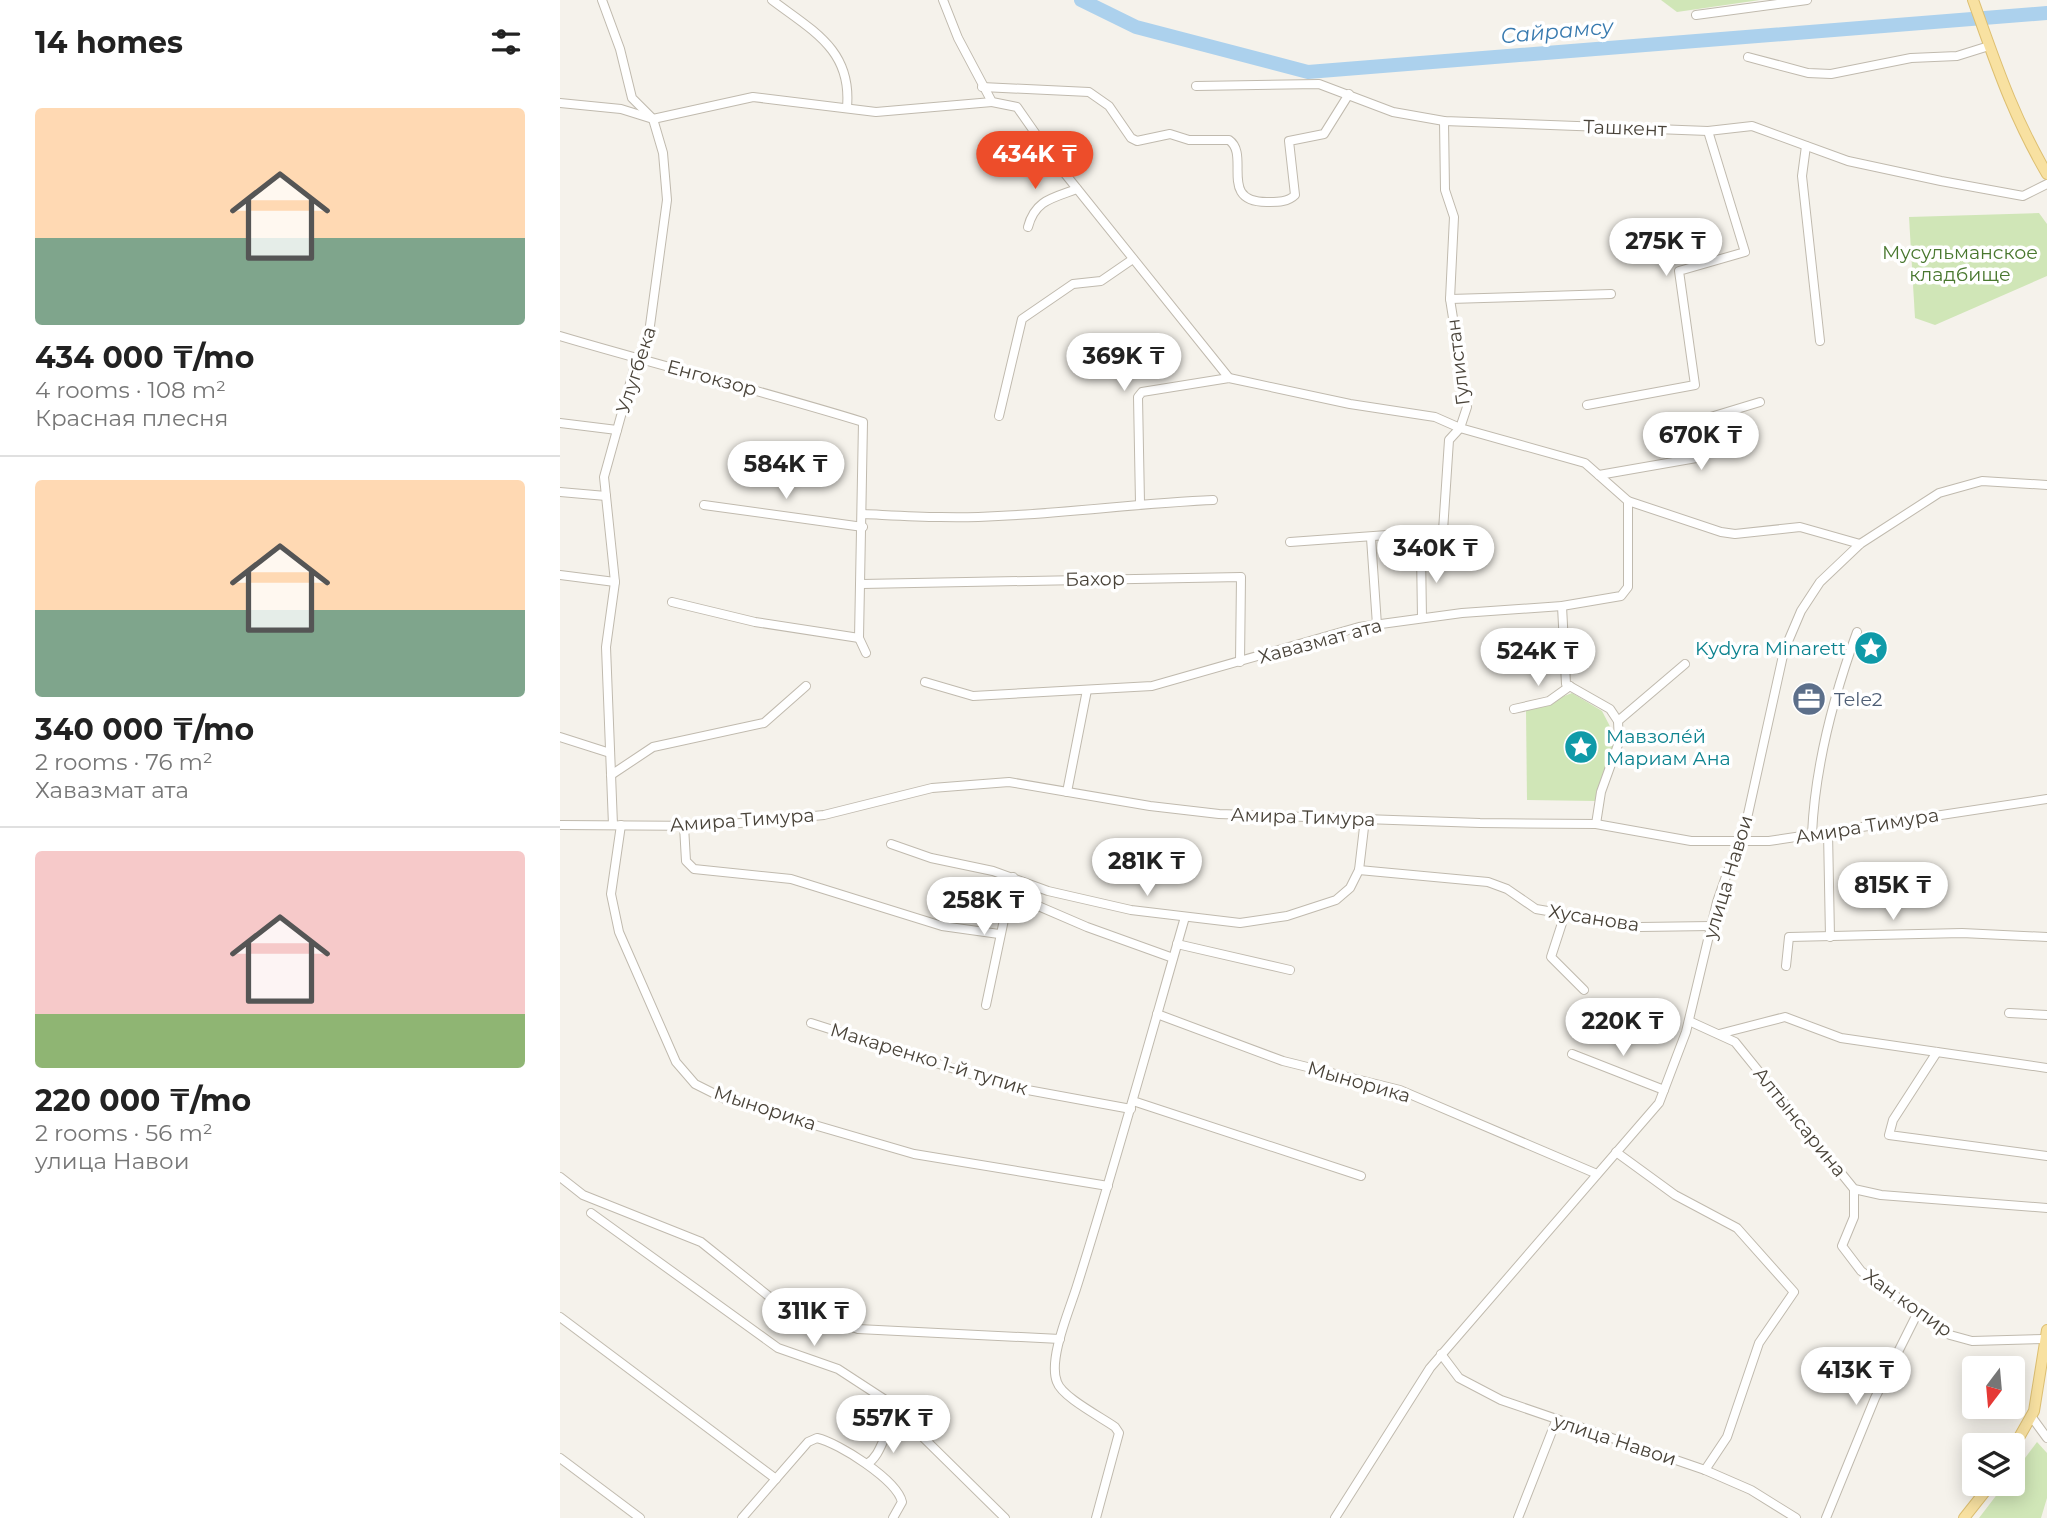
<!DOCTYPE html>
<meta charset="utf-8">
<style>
:root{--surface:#fff;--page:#f2f2f2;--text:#222;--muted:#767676;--line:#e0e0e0;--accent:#ed4d2a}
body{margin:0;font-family:Montserrat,sans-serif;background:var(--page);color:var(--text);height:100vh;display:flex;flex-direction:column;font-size:26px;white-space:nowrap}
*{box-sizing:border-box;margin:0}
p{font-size:23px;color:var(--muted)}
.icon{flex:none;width:38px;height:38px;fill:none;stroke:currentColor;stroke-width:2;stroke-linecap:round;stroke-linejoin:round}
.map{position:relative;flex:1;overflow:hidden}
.panel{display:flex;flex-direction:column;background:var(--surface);width:560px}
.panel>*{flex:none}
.needle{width:46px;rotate:196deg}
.tools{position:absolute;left:1402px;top:1356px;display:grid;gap:14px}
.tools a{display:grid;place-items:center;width:63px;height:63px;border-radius:7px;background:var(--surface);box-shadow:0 4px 18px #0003;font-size:35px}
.price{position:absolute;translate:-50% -60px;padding:0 16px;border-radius:24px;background:#fff;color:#222;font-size:23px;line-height:46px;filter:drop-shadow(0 2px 4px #0008)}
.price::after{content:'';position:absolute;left:50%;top:42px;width:21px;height:16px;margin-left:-10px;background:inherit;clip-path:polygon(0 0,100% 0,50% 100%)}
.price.current{background:var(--accent);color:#fff}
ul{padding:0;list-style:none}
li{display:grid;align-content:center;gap:14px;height:371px;padding:0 35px}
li+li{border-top:2px solid var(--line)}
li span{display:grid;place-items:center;height:217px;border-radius:7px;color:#555}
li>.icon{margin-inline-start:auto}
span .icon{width:126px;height:126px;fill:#fffc;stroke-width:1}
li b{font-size:30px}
h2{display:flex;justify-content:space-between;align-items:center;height:84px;padding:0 35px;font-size:30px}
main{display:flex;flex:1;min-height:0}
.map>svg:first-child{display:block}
.green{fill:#d0e6b7}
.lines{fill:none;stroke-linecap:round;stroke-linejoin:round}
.river{stroke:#acd1ed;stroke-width:14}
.minor-casing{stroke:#c0baae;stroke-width:10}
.major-casing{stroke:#ddbf71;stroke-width:12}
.minor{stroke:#fff;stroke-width:8}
.major{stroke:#f8e1a1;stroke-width:10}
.labels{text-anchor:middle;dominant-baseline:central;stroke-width:7;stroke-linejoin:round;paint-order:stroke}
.street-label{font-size:19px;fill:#494339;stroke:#fff}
.park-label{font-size:19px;fill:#49782f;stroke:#fff}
.culture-label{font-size:19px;fill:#0d838f;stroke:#fff;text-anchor:end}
.service-label{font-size:19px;fill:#4e5e75;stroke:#fff;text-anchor:start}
.water-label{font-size:21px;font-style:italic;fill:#387aaf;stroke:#fff}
</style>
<main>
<section class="panel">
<h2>14 homes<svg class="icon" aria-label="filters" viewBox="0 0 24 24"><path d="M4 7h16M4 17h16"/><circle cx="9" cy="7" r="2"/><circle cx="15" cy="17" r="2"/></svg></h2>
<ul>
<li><span style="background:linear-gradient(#ffd9b3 60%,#7fa58c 0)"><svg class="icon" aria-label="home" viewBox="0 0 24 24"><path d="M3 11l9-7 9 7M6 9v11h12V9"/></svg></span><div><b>434 000 ₸/mo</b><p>4 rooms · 108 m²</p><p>Красная плесня</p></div></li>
<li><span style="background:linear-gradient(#ffd9b3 60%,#7fa58c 0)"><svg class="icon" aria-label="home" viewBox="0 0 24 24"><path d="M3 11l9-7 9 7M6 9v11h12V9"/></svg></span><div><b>340 000 ₸/mo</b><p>2 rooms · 76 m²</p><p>Хавазмат ата</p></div></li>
<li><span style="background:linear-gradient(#f6c9c9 75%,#8fb573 0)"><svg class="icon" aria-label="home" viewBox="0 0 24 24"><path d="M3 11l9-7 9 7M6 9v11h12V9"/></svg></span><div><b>220 000 ₸/mo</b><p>2 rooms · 56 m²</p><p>улица Навои</p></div></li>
</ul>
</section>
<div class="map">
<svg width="1487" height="1518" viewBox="0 0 1487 1518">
<rect width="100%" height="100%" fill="#f5f2eb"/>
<g class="green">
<path d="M1101,0H1200L1117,12Z"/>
<path d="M1479,213L1487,224V276L1375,325L1355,318L1349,217Z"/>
<path d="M1012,693L1042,711L1056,738L1036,801L967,800L966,711Z"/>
<path d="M1477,1442L1487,1453V1498L1481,1518H1419L1445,1484H1452L1453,1474Z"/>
</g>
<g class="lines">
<path class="river" d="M521,0L576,27L748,72L1487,13"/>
<g class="minor-casing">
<g id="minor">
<path d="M42,0L60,49L72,98L93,119L103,153L107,200L89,333L74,369L44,477L55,582L46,647L53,825"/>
<path d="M212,0C253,31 292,50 287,107"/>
<path d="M383,0L398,38L432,102L457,107L494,160L669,378"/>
<path d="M1136,15L1247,0"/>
<path d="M1188,57L1248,73L1271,74L1351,58L1397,56L1429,46"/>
<path d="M636,86L759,84L833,112L884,121L1148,131L1192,126L1288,161L1381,181L1463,196L1487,184"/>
<path d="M422,87L529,92L549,106L571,138L577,141L610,134L629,140H669C691,155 657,203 708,202C718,202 728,202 735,195L729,141L764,134L789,94"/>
<path d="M0,103L61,109L93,119L193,97L316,112L432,102"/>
<path d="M1246,146L1242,176L1260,341"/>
<path d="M468,227C475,200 493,198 517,189"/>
<path d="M890,299L1051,294"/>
<path d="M0,336C101,366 203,391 303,422L299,638L306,653"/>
<path d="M1027,405L1135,385L1119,271L1185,252L1148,131"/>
<path d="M439,416L462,319L513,284L541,281L573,259"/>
<path d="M0,423L57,430"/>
<path d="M1039,475L1142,457L1145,449L1144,419L1200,402"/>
<path d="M0,492L46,496"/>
<path d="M580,503L578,397L582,392L669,378L790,404L875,417L900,428L1025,463L1068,501L1161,532L1175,534L1240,527L1300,544"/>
<path d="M144,505L303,527"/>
<path d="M303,514C348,516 393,519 438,516C510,513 581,503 653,500"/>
<path d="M811,538L817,625"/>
<path d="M730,542L883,531L889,440L900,428L907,407L890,299L894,217L885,190L884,121"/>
<path d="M861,552L862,618"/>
<path d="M0,575L55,582"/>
<path d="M302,584L681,577L680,662"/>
<path d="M112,602L195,622L299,638"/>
<path d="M1002,606L1006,684L1050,709L1058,721L1059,742L1041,792L1036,824"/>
<path d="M365,682L413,696L592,686L799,627L902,613L1002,606L1061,596L1068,587V501"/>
<path d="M954,709L989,701L1010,686"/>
<path d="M1058,721L1125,664"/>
<path d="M0,737L50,753"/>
<path d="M51,775L93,747L204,723L246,686"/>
<path d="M507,792L527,690"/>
<path d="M0,825L149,826L264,815L372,788L449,782L590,806L659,814L920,823L1036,824L1131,841H1209L1487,799"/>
<path d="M61,825L51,894L59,932L116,1062L135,1084L165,1099L354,1154L548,1186"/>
<path d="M124,826L126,861L134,869L231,879L382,926L439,934"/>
<path d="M1268,832L1270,937"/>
<path d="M1252,834C1255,767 1274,695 1297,632"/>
<path d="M331,844L371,858L433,871L488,891L571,910L680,923L727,916L776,900L790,888L799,870L805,819"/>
<path d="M799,870L928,882L947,889L976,909L1080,927L1151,926"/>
<path d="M448,893L527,927L613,958"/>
<path d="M1005,914L991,957L1024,990"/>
<path d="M617,944L730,970"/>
<path d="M1226,966L1229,937L1402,933L1487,937"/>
<path d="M426,1005L453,877"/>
<path d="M1449,1013L1487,1015"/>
<path d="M597,1014L723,1061L840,1090L1037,1174"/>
<path d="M1129,1021L1175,1042L1294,1189L1321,1195L1487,1208"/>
<path d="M251,1023L451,1087L571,1109"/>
<path d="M1159,1034L1225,1017L1281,1038L1487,1068"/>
<path d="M1377,1052L1333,1120L1329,1135L1487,1156"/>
<path d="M1012,1054L1104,1090"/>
<path d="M573,1101L801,1176"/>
<path d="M1056,1152L1115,1195L1177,1228L1234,1292L1199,1343L1167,1437L1145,1470"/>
<path d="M0,1177L23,1195L141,1242L216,1302L298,1329L500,1339"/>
<path d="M1294,1189V1217L1282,1246L1301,1271L1390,1335L1412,1341L1485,1339"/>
<path d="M31,1213L218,1348L278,1369L324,1399L445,1518"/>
<path d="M0,1317L216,1479"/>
<path d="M881,1354L899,1378L941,1400L1145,1470L1191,1490L1236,1518"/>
<path d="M1471,1416L1487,1438"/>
<path d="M0,1458L80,1518"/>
<path d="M307,1464C325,1453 323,1423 343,1417"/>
<path d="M182,1518L248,1442L257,1438C279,1443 337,1480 342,1502L333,1518"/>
<path d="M536,1518L559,1433L555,1427C541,1417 502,1397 497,1382C488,1360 509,1311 516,1289C555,1166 589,1042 625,917"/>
<path d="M775,1518L870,1368L1099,1103L1126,1032L1157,902L1188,814L1224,651L1241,611L1260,582L1300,544L1379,493L1422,481L1487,485"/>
<path d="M958,1518L996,1421"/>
<path d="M1266,1518L1315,1398L1358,1312"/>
</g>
</g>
<g class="major-casing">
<g id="major">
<path d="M1413,0C1436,64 1452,114 1487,174"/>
<path d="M1452,1450L1474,1411L1487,1330"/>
<path d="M1404,1518L1431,1484"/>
</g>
</g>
<use href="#minor" class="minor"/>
<use href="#major" class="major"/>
</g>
<defs>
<g id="sight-disc" transform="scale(1.75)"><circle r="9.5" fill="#0f9aa8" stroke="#fff"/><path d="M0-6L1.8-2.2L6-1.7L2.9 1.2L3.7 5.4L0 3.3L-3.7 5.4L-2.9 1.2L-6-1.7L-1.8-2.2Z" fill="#fff"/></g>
<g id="office-disc" transform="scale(1.75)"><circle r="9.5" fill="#5c6f8a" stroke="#fff"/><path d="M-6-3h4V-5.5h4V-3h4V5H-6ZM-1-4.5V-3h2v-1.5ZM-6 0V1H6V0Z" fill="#fff"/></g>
</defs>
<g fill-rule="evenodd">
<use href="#sight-disc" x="1311" y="648"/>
<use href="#office-disc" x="1249" y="699"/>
<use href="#sight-disc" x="1021" y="747"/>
</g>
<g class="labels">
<g class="street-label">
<text transform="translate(1065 128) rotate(2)">Ташкент</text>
<text transform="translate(898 362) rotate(-97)">Гулистан</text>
<text transform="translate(76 370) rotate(-72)">Улугбека</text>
<text transform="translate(152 378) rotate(15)">Енгокзор</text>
<text transform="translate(535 579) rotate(-1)">Бахор</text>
<text transform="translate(760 641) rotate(-15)">Хавазмат ата</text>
<text transform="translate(743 817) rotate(2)">Амира Тимура</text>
<text transform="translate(182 820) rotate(-4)">Амира Тимура</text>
<text transform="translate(1307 826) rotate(-9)">Амира Тимура</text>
<text transform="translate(1168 877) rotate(-73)">улица Навои</text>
<text transform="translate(1034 918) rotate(9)">Хусанова</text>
<text transform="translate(369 1059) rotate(17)">Макаренко 1-й тупик</text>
<text transform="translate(799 1082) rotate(16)">Мынорика</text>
<text transform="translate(205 1108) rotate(18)">Мынорика</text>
<text transform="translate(1240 1122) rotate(51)">Алтынсарина</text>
<text transform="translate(1348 1303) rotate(35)">Хан копир</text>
<text transform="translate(1055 1440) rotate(18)">улица Навои</text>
</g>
<g class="park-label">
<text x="1400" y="252">Мусульманское<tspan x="1400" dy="22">кладбище</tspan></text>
</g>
<g class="culture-label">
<text x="1286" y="648">Kydyra Minarett</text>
<text x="1046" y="736" text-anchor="start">Мавзоле́й<tspan x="1046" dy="22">Мариам Ана</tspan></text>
</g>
<g class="service-label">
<text x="1274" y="699">Tele2</text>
</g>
<g class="water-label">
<text transform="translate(997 31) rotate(-5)">Сайрамсу</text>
</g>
</g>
</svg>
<div class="tools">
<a><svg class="needle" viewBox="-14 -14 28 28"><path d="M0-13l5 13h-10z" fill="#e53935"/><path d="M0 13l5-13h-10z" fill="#767676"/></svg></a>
<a><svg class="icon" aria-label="layers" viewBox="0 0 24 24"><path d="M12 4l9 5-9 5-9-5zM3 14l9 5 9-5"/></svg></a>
</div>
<b class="price current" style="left:475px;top:191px">434K ₸</b>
<b class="price" style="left:1106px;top:278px">275K ₸</b>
<b class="price" style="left:564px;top:393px">369K ₸</b>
<b class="price" style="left:1141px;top:472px">670K ₸</b>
<b class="price" style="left:226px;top:501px">584K ₸</b>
<b class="price" style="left:876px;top:585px">340K ₸</b>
<b class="price" style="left:978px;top:688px">524K ₸</b>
<b class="price" style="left:587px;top:898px">281K ₸</b>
<b class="price" style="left:1333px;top:922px">815K ₸</b>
<b class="price" style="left:424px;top:937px">258K ₸</b>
<b class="price" style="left:1063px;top:1058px">220K ₸</b>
<b class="price" style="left:254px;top:1348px">311K ₸</b>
<b class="price" style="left:1296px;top:1407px">413K ₸</b>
<b class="price" style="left:333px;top:1455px">557K ₸</b>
</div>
</main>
